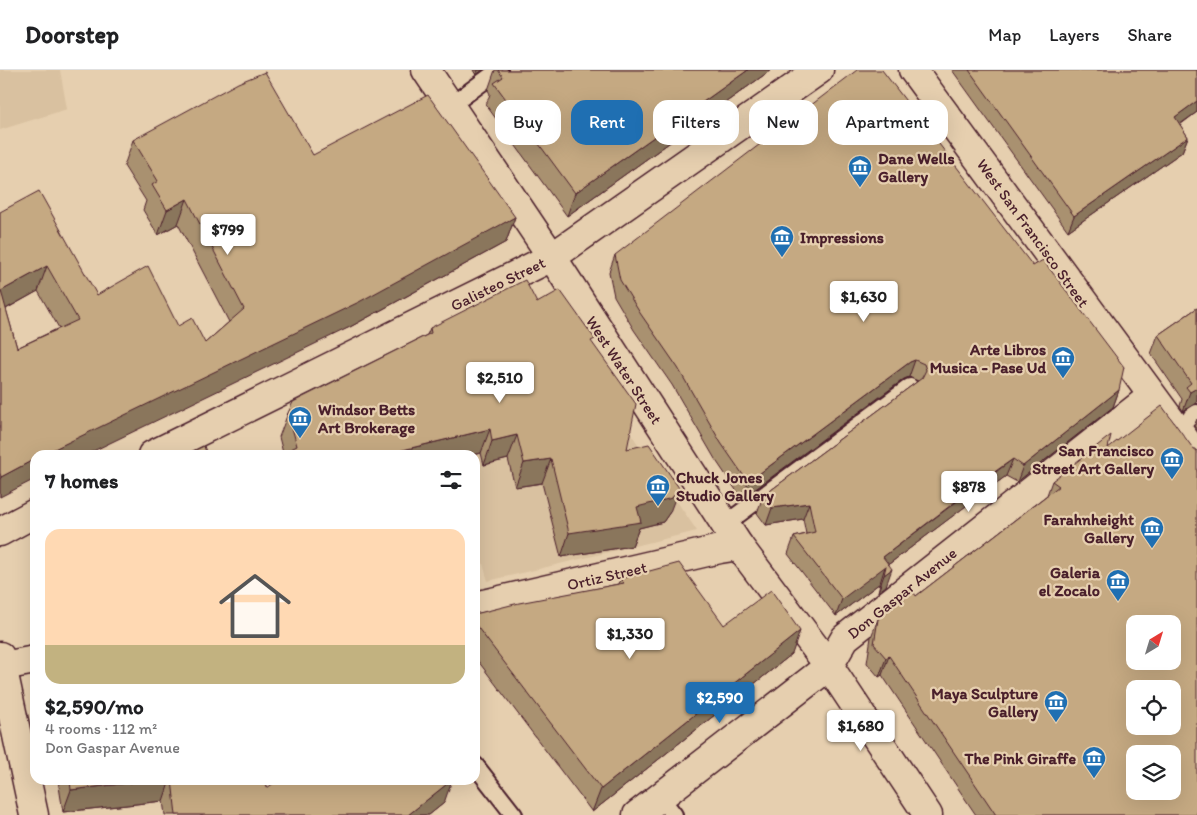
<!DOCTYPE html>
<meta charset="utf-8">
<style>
:root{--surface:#fff;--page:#f2f2f2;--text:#202124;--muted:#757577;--line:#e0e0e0;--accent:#1f6fb2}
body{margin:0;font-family:Itim,sans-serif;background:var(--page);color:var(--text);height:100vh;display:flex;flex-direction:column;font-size:19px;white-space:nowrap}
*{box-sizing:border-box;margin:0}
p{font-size:16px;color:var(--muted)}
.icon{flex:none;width:28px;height:28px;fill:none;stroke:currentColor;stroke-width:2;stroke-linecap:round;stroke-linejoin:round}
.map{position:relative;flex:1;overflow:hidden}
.details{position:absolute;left:30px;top:380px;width:450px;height:335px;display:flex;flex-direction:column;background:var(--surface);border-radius:15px;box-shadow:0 5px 20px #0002}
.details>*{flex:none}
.guide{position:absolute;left:495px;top:30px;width:475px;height:45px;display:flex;gap:10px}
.needle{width:32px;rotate:38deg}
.tools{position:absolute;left:1126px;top:545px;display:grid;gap:10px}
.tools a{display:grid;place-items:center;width:55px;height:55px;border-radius:10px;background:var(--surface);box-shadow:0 5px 20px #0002;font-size:25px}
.price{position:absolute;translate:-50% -42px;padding:0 11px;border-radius:5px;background:#fff;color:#222;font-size:16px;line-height:32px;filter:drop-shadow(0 1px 2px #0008)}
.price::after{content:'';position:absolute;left:50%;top:30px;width:15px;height:11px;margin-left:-8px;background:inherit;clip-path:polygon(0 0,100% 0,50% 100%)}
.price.current{background:var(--accent);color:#fff}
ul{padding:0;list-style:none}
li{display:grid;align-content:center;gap:10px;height:265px;padding:0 15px}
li+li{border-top:1px solid var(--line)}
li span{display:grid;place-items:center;height:155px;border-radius:15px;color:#555}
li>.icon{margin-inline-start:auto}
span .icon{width:90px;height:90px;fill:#fffc;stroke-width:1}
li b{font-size:21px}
h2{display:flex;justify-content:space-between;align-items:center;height:60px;padding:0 15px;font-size:21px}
.chip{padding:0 18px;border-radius:15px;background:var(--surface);box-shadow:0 5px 20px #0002;font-size:18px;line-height:45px}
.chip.current{background:var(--accent);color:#fff}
header{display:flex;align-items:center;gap:30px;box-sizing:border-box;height:70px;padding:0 25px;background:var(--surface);border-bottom:1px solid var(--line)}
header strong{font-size:24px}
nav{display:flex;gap:28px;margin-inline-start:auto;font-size:18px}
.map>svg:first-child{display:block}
.built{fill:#d9c1a0}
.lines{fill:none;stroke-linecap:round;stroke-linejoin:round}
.lane-casing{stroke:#4a1f2b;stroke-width:20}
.street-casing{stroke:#4a1f2b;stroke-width:31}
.secondary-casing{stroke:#4a1f2b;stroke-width:31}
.lane{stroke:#e6cfaf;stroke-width:16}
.street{stroke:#e6cfaf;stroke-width:28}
.secondary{stroke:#e6cfaf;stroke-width:28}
.wall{fill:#a99170;stroke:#4a1f2b;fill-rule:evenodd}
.shaded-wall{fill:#8a765b;stroke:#4a1f2b}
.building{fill:#c5a982;stroke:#4a1f2b;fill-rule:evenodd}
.labels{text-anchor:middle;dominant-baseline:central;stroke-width:4.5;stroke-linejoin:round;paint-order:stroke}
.poi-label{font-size:16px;font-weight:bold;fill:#4a1f2b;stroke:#e6cfaf;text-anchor:end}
.street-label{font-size:16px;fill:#4a1f2b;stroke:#e6cfaf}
</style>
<header>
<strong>Doorstep</strong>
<nav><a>Map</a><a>Layers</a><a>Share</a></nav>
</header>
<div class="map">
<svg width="1197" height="745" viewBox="0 0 1197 745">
<rect width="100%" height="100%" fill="#e6cfaf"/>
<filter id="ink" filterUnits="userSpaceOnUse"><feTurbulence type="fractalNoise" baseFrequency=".02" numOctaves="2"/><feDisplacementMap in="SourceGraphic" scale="10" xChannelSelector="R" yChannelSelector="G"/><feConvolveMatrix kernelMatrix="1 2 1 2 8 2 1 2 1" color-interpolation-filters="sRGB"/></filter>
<g filter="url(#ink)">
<g class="built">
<path d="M0,0H60L67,39L0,60Z"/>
<path d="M585,296L697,461L488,511L475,467V385H452Z"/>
</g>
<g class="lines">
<g class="lane-casing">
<g id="lane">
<path d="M450,36L499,0"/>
<path d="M1191,347L1197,343"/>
<path d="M724,455L910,317"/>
<path d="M475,695L514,745"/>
<path d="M660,727L674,745"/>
</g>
</g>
<g class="street-casing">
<g id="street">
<path d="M426,0L552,187L739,476L829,596L928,745"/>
<path d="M152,385L552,187L819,0"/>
<path d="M0,462L35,443"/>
<path d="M475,536L720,479L739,476"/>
<path d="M3,596L35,590"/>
<path d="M637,745L829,596L845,568L1152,326"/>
</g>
</g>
<g class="secondary-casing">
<g id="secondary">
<path d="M913,0L1197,386"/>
<path d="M0,586L34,745"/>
</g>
</g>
<use href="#lane" class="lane"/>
<use href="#street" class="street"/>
<use href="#secondary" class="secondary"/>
</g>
<g class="wall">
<path d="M473,0H483L476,5Z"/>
<path d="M495,0H771L567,146L486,35L490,24L488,20Z"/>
<path d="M952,0H1197V42L1180,55L1188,67L1182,82L1068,161Z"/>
<path d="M133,70L313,85L515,147L506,172L350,257L35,385L0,427V142L97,225L178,256L205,273L229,252L178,154L158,165L143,140L146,131L124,96ZM38,221L59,258L17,278L6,239Z"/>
<path d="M615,185L1119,320L1113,337L1017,412L1006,406L987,420L889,494L886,516L878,522L880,513L836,546L788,484L794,467L806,464L803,449L766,455L757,443L763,426L918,311L909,307L904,309L742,429L715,389L672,315L634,260L614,226L609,202Z"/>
<path d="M537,233L593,275L627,379L670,442L663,452L639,458L632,476L561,487L542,413L515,417L508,389L484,395L481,383H283L279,367L288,343L427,265L430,258Z"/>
<path d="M1197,238V333H1196L1183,341L1180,336L1182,329L1151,284L1158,265Z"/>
<path d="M1197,349V360L1194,356Z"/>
<path d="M1108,378L1197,745H976L882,605L879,607L867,593L871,567L878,549L916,526L1047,425L1052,411Z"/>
<path d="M620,509L724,555L792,584L592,742L475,587V544L618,514Z"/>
<path d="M58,710H266L267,718L444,733L429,745H165L163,731L63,742Z"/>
</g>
<g class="shaded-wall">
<path d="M478,0H483L476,5Z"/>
<path d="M748,0H771L567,146L575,123Z"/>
<path d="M1197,31V42L1169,62L1175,47Z"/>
<path d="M1188,67L1182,82L1068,161L1074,146Z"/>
<path d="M187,129L178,154L158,165L167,140Z"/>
<path d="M515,147L506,172L350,257L85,385H42Z"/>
<path d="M47,196L38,221L0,242L1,221Z"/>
<path d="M915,290L909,307L904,309L742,429L748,412L910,292Z"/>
<path d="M1197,318V330L1196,333L1183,341L1190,322Z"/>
<path d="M1119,320L1113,337L1017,412L1023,396Z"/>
<path d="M490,359L481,383L473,385H382Z"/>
<path d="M517,365L508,389L484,395L492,371Z"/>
<path d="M35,389V409L0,427V410L1,407Z"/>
<path d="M551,389L542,413L515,417L524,393Z"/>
<path d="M1013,389L1006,406L885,497L880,513L836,546L842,529L883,487Z"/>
<path d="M679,418L670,442L663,452L639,458L632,476L561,487L569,463Z"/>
<path d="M809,433L803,449L766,455L772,438Z"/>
<path d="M892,499L886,516L878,522L884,505Z"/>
<path d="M800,561L792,584L592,742L601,719Z"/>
<path d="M889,586L882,605L879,607L886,588Z"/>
<path d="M153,710H170L163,731L63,742L71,720Z"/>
<path d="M452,710L444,733L429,745H408Z"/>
</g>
<g class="building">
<path d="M498,0H748L575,123L494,13L503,7Z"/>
<path d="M857,0H882L1033,196L1043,190L1124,297L1119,320L1023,396L1013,389L993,403L883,487L892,499L884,505L886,496L842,529L794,467L815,462L809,433L772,438L763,426L922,308L926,300L924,294L915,290L910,292L748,412L721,373L678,298L640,243L620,210L615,185Z"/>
<path d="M969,0H1197V31L1175,47L1188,67L1074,146Z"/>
<path d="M265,2L313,85L428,25L515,147L359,232L42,385H35V389L1,407L0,403V142L39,121L97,225L148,196L178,256L192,248L205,273L244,239L187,129L167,140L152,115L158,111L133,70L238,13ZM47,196L78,250L17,278L1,221Z"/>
<path d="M525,210L537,233L560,220L595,269L591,271L636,334L627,379L649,374L679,418L672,428L637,437L641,452L569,463L551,389L524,393L517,365L492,371L490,359L382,385H279L297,376L288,343L293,332L431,263L430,258Z"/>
<path d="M1197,238V318L1190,322L1186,317L1191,313L1158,265Z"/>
<path d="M1162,336L1192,377L1197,381V745H996L889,586L886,588L874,574L878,549L913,521L916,526L1059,416L1052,411L1111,365L1108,378ZM1135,554H1172V591H1135ZM1135,619H1172V656H1135ZM1135,684H1172V721H1135Z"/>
<path d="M204,376L207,385H185Z"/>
<path d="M679,493L724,555L771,520L800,561L601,719L475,554V544L519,533L624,513L620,509Z"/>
<path d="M70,710H153L71,720Z"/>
<path d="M172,710H266L267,718L278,710H452L408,745H176Z"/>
</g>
</g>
<defs>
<g id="museum-pin" transform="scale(1.25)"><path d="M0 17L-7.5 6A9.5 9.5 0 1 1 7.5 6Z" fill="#1f6fb2" stroke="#e6cfaf"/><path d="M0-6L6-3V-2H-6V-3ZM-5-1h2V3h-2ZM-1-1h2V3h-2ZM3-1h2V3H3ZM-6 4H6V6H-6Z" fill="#fff"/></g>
</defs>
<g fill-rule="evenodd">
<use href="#museum-pin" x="860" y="97"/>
<use href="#museum-pin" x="782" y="167"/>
<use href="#museum-pin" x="1063" y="288"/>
<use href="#museum-pin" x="300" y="348"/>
<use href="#museum-pin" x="1172" y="389"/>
<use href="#museum-pin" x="658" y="416"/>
<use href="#museum-pin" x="1152" y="458"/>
<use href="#museum-pin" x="1118" y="511"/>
<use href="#museum-pin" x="1056" y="632"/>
<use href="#museum-pin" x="1094" y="688"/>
</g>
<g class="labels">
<g class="poi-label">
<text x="878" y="88" text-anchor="start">Dane Wells<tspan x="878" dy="18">Gallery</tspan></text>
<text x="800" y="167" text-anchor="start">Impressions</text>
<text x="1046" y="279">Arte Libros<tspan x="1046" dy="18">Musica - Pase Ud</tspan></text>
<text x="318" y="339" text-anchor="start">Windsor Betts<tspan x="318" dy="18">Art Brokerage</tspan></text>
<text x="1154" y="380">San Francisco<tspan x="1154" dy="18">Street Art Gallery</tspan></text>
<text x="676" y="407" text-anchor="start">Chuck Jones<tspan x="676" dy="18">Studio Gallery</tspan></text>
<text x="1134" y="449">Farahnheight<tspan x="1134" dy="18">Gallery</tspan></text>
<text x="1100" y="502">Galeria<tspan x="1100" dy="18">el Zocalo</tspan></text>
<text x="1038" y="623">Maya Sculpture<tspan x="1038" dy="18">Gallery</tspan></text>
<text x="1076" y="688">The Pink Giraffe</text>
</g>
<g class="street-label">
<text transform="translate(1033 163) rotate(54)">West San Francisco Street</text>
<text transform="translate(498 214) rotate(-26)">Galisteo Street</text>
<text transform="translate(624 300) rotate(57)">West Water Street</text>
<text transform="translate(607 506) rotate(-13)">Ortiz Street</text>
<text transform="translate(902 523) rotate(-39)">Don Gaspar Avenue</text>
</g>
</g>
</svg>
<div class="tools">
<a><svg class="needle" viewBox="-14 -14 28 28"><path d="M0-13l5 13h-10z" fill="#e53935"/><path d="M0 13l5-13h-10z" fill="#757577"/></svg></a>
<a><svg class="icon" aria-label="locate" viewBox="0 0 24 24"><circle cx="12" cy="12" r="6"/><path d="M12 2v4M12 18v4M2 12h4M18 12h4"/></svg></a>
<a><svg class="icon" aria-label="layers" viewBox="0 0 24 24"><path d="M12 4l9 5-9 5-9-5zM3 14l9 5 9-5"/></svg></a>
</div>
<b class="price" style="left:228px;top:186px">$799</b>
<b class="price" style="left:864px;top:253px">$1,630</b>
<b class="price" style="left:500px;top:334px">$2,510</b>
<b class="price" style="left:969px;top:443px">$878</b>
<b class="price" style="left:630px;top:590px">$1,330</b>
<b class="price current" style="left:720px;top:654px">$2,590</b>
<b class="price" style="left:861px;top:682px">$1,680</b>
<div class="guide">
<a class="chip">Buy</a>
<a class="chip current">Rent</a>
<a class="chip">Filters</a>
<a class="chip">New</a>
<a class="chip">Apartment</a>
</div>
<section class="details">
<h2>7 homes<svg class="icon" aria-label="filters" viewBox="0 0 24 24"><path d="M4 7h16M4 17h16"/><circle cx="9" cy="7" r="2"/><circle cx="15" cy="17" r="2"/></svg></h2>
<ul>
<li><span style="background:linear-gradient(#ffd9b3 75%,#c2b280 0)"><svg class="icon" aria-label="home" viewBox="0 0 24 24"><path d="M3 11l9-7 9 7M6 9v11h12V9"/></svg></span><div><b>$2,590/mo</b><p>4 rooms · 112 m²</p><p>Don Gaspar Avenue</p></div></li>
</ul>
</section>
</div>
